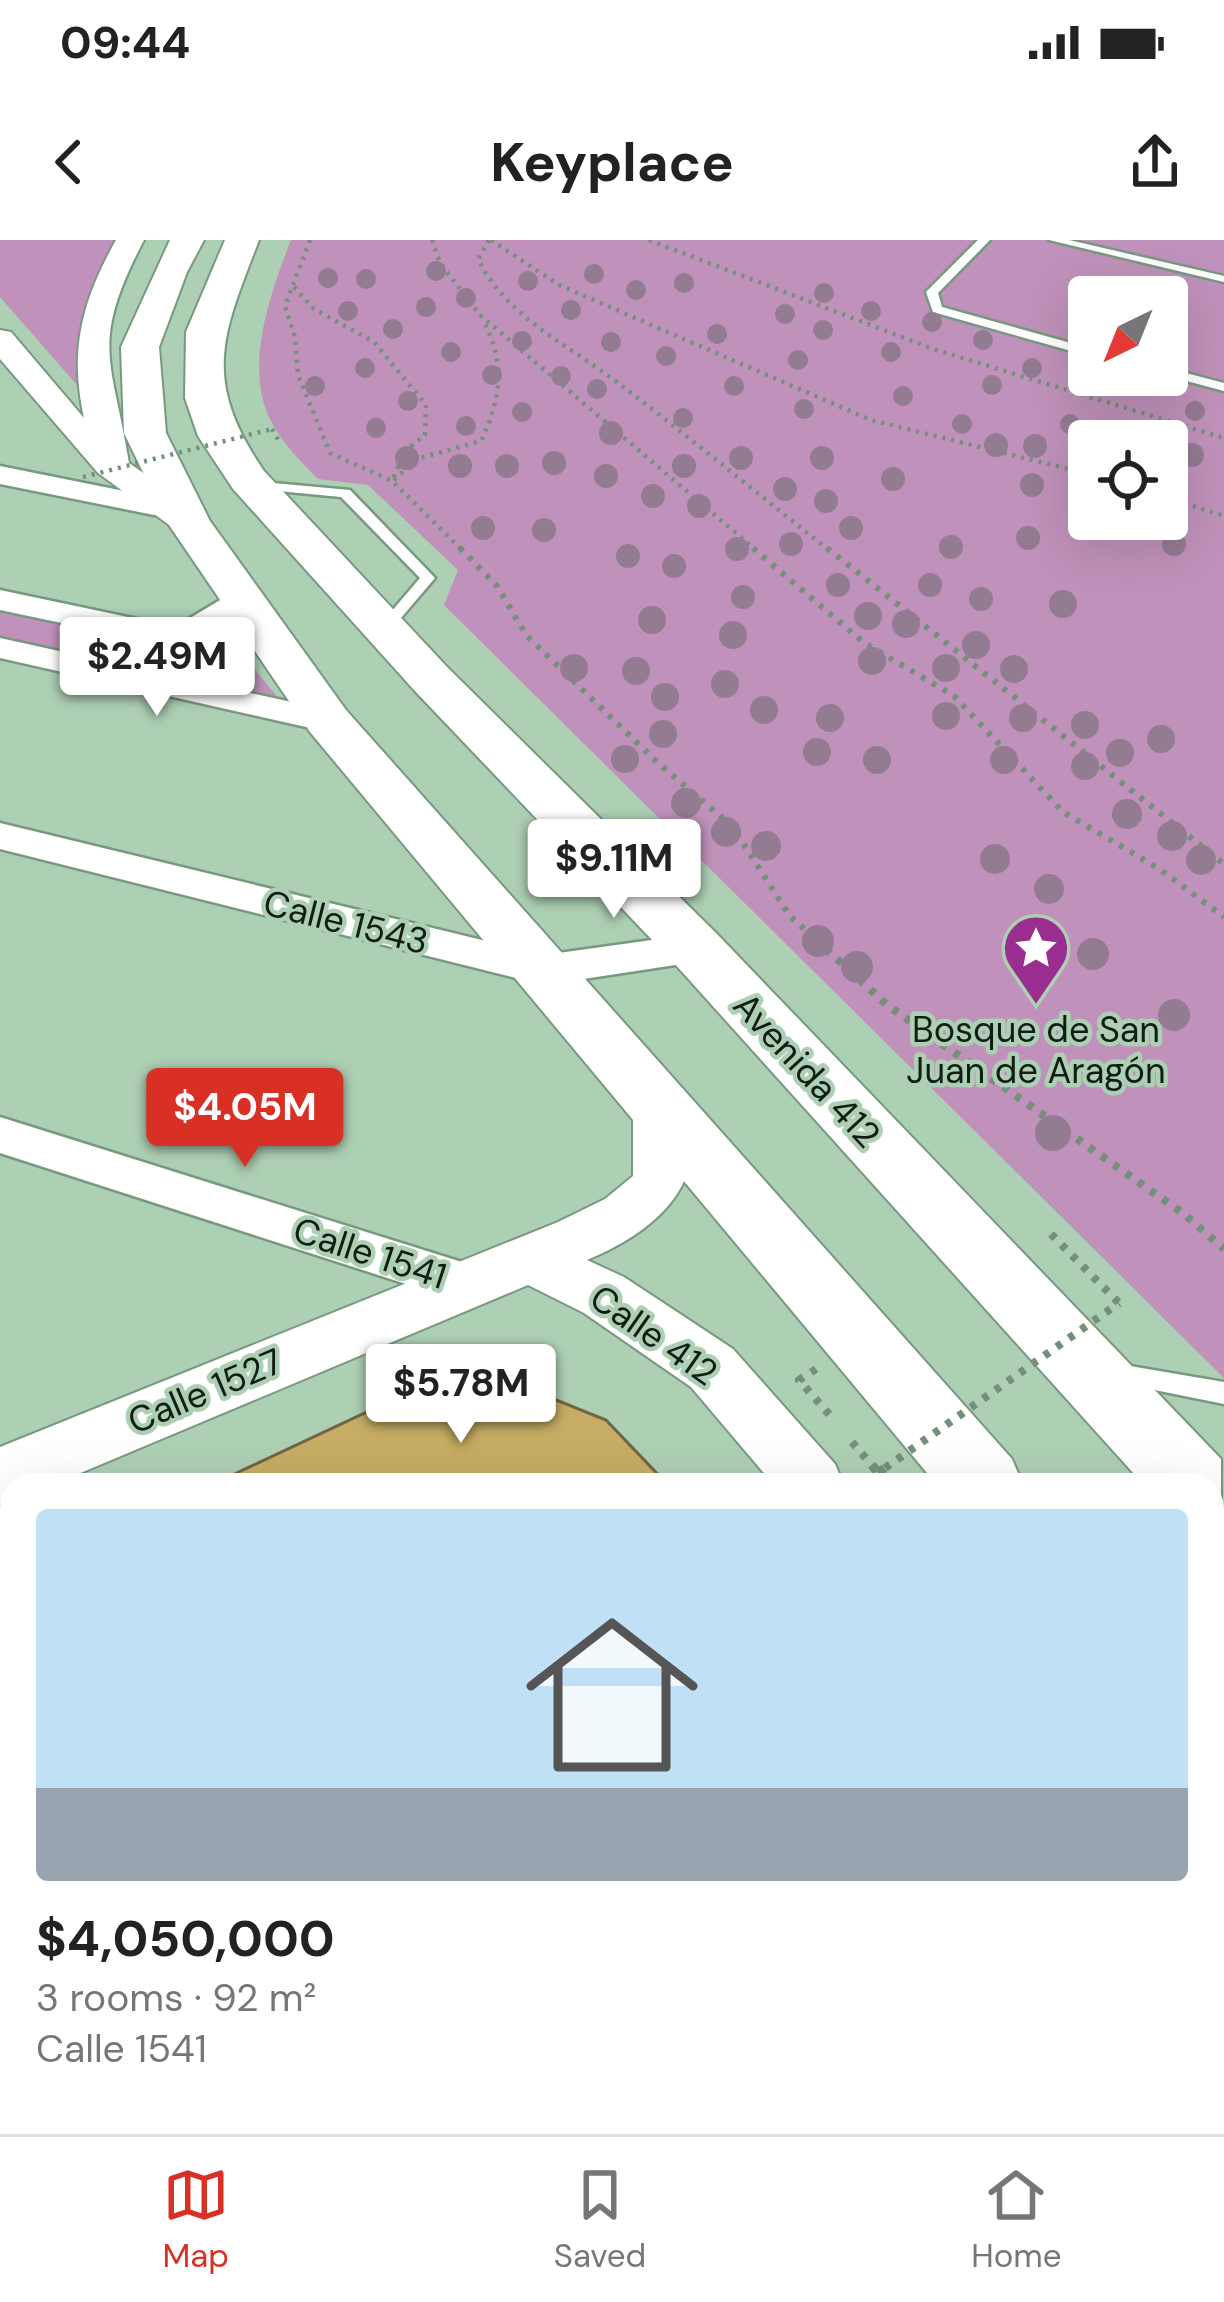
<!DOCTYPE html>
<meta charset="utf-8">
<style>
:root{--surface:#fff;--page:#f2f2f2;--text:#222;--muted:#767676;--line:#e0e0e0;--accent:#d93025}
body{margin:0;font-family:"DM Sans",sans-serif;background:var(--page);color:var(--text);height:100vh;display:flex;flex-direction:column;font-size:45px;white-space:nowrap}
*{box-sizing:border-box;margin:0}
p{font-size:39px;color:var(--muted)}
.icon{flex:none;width:66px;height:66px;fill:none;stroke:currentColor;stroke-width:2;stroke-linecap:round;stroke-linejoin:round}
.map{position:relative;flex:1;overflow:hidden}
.panel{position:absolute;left:0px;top:1233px;width:1224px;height:663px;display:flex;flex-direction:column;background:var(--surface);border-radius:36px 36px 0 0;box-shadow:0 12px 48px #0002}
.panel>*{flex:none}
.needle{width:78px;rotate:223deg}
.controls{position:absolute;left:1068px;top:36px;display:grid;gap:24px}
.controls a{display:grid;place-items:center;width:120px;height:120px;border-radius:12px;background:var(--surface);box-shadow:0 12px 48px #0002;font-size:60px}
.price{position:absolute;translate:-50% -102px;padding:0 27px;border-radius:12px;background:#fff;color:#222;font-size:39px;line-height:78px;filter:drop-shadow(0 3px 6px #0008)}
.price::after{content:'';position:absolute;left:50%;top:72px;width:36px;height:27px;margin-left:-18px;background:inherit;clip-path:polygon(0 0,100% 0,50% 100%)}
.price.on{background:var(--accent);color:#fff}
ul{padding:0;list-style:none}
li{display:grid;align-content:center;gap:24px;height:636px;padding:0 36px}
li+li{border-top:3px solid var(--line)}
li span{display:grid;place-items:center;height:372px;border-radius:12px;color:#555}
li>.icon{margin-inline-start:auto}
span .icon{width:216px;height:216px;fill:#fffc;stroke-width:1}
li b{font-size:51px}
.status{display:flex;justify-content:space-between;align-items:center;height:84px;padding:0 60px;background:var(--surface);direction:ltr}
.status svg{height:33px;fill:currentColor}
header{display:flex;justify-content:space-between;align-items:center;height:156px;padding:0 36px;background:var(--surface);font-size:54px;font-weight:700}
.menu{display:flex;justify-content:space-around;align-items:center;height:168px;border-top:3px solid var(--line);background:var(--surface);font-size:33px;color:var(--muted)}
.menu a{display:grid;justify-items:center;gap:6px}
.menu .on{color:var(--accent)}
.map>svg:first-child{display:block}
.green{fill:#c091ba;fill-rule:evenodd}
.building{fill:#c6ad63;stroke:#706443;stroke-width:3}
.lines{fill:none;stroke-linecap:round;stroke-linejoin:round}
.service-casing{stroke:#78987f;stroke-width:5}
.minor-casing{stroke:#78987f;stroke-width:5}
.tertiary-casing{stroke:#78987f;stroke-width:4}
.primary-casing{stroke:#78987f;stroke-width:4}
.path-far3{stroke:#758f7a;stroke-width:4.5;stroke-dasharray:3 6;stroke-linecap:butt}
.path-far2{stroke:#758f7a;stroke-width:6;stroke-dasharray:4.5 8;stroke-linecap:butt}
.path-far1{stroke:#758f7a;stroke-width:8;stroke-dasharray:6 9;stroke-linecap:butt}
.path{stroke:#758f7a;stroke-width:9;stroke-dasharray:8 12;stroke-linecap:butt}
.service{fill:#fff;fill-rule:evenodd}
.minor{fill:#fff;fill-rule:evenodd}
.tertiary{fill:#fff;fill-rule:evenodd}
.primary{fill:#fff;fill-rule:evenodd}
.path-bridge-far2{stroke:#758f7a;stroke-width:4.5;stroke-dasharray:3 6;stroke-linecap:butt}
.path-bridge-far1{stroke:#758f7a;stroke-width:8;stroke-dasharray:6 9;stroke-linecap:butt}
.path-bridge{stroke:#758f7a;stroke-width:9;stroke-dasharray:8 12;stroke-linecap:butt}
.tree{fill:#937b92}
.labels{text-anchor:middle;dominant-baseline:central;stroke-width:9;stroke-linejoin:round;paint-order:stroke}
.street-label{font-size:36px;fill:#111d14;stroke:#adcfb4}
.poi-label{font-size:36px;fill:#111d14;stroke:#adcfb4}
</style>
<div class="status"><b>09:44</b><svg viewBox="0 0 49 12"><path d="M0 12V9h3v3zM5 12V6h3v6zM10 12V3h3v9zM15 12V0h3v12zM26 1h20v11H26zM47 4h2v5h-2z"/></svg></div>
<header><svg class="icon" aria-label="back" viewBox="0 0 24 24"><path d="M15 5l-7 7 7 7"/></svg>Keyplace<svg class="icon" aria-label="share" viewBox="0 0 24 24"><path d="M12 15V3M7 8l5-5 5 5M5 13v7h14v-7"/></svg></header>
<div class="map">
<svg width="1224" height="1894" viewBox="0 0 1224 1894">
<rect width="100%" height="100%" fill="#adcfb4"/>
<g class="green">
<path d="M0,0H116C87,53 77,85 78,146L0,57Z"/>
<path d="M291,0H1224V1138L444,365L458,330L368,245L318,239C301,222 282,203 271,181C243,128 271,51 291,0ZM1089,57H1167V135H1089ZM1089,201H1167V279H1089Z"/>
<path d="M0,371L175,409L200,403L222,390L284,465L0,403Z"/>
</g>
<g class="building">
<path d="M462,1146L524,1147L606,1180L668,1245H211L384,1164Z"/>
<path d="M12,1338V1590L0,1560V1343Z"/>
<path d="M130,1884H290L276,1894H134Z"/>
</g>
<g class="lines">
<g class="service-casing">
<g id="service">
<path d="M978,0H990L938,53L942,67L1089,108V116L933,72L926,52Z"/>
<path d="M1049,0H1069L1224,36V42Z"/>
<path d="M1167,128L1224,143V151L1164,135H1167Z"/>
<path d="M252,241L350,250L435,338L389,392H379V386L420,338L341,257L247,248V242Z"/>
<path d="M1118,1124L1224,1142V1164L1110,1141L1107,1134L1110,1127Z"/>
</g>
</g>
<g class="minor-casing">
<g id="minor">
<path d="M0,226L154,257L169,266L154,275L0,244Z"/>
<path d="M0,350L175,387L232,353H254L259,360L180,408L0,370Z"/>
<path d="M0,398L328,470L340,473L345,481L340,489L328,492L0,418Z"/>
<path d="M0,583L544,715L695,694L709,698L715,708L709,718L695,722L544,745L0,609Z"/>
<path d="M0,877L465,1023L482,1029L489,1043L482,1057L465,1063L0,913Z"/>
</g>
</g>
<g class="tertiary-casing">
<g id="tertiary">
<path d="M116,0H144C89,105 112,117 129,223L202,274L207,282L202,290H176L98,233L0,119V90L11,92L84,178C69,110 82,61 116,0Z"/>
<path d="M659,846L677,852C721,936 659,990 587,1020L624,1037L733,1109L835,1224L844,1245H774L691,1147L584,1073L528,1045L52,1245H12V1262L0,1266V1207L558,982L605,959L633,936V867L641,852Z"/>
<path d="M407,1884H496L491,1894H403Z"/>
</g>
</g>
<g class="primary-casing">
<g id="primary">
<path d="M170,0H204L187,32L159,107L166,193L210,281L346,470L1012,1219L1023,1245H937L310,492L167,282L124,193L121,107Z"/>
<path d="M225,0H259C222,96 201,139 264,231L448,428L716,693L1221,1219V1271L1212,1274V1245H1144L674,723L414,450L233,249L198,196L185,158L186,92Z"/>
<path d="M1212,1467L1224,1472V1564L1212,1559Z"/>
</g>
</g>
<g class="path-far3">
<path d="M310,0L285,66L295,97L298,135L330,213L392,241L463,311"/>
<path d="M432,0L440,23L480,75L757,311"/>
<path d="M489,0L478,19C506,76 565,103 614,140C687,195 758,254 830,311"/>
<path d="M491,0L559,45L871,180L1089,234"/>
<path d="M649,0L933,109L1224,198"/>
<path d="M294,47L314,69L374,102L426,165L425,195L405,211L392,241"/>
<path d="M272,189L279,201"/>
<path d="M394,240L417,219L481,201C501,158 506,125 484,82"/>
<path d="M1167,258L1224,276"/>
</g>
<g class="path-far2">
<path d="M460,308L497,346L526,395L658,523L732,586L789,675L829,712"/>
<path d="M753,308L863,402L954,456L1063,572L1158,628L1224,677"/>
<path d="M827,308L1224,624"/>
</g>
<g class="path-far1">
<path d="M826,709L887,765L1184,974L1224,1009"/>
<path d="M1051,994L1119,1063"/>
<path d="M816,1129L799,1140L835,1181"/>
<path d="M852,1202L874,1228"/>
</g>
<path class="path" d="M872,1225L878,1233"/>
<use href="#service" class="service"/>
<use href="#minor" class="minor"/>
<use href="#tertiary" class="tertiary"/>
<use href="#primary" class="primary"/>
<path class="path-bridge-far2" d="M83,237L272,189"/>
<path class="path-bridge-far1" d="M885,1228L1119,1063"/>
<path class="path-bridge" d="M878,1233L889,1225"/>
</g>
<g class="tree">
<circle cx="436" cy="31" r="10"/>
<circle cx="594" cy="34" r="10"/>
<circle cx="328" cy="38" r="10"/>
<circle cx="366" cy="39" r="10"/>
<circle cx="528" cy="41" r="10"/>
<circle cx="684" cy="43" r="10"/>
<circle cx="636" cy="50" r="10"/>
<circle cx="824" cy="53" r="10"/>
<circle cx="466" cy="58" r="10"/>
<circle cx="426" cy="67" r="10"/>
<circle cx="571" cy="70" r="10"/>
<circle cx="348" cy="71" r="10"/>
<circle cx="871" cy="71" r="10"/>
<circle cx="785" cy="74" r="10"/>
<circle cx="932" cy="82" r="10"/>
<circle cx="393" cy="89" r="10"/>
<circle cx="823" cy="90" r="10"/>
<circle cx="717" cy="94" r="10"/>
<circle cx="983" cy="100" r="10"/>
<circle cx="522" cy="101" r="10"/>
<circle cx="611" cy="102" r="10"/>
<circle cx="451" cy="112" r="10"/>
<circle cx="891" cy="112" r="10"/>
<circle cx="666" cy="116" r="10"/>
<circle cx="798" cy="120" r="10"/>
<circle cx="365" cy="128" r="10"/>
<circle cx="1032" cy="128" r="10"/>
<circle cx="492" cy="135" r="10"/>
<circle cx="561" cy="136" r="10"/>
<circle cx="992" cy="145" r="10"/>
<circle cx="315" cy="146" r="10"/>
<circle cx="734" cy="146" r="10"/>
<circle cx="597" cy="149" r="10"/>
<circle cx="903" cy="156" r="10"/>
<circle cx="408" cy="161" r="10"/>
<circle cx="804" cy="169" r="10"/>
<circle cx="1195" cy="171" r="10"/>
<circle cx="522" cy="172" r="10"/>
<circle cx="683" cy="178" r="10"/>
<circle cx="962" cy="184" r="10"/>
<circle cx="1070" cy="184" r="10"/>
<circle cx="466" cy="186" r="10"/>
<circle cx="376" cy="188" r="10"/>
<circle cx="611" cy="193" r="12"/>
<circle cx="996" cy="205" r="12"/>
<circle cx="1035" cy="206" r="12"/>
<circle cx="1192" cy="215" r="12"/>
<circle cx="407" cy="218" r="12"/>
<circle cx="741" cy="218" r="12"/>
<circle cx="822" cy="218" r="12"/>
<circle cx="554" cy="223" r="12"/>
<circle cx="460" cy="226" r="12"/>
<circle cx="507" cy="226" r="12"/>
<circle cx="684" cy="226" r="12"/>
<circle cx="606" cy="236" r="12"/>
<circle cx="893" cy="239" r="12"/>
<circle cx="1032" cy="245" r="12"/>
<circle cx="785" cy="249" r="12"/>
<circle cx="653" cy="256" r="12"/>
<circle cx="826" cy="261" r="12"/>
<circle cx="699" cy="266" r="12"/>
<circle cx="483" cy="288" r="12"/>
<circle cx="851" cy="288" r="12"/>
<circle cx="544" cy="290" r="12"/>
<circle cx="1028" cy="298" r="12"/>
<circle cx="791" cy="304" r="12"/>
<circle cx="1174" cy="304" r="12"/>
<circle cx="951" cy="307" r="12"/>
<circle cx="737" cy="309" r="12"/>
<circle cx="628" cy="316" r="12"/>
<circle cx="674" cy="326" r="12"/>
<circle cx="838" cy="345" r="12"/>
<circle cx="930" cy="345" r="12"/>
<circle cx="743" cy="357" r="12"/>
<circle cx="981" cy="359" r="12"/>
<circle cx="1063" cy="364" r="14"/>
<circle cx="868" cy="376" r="14"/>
<circle cx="652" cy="380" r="14"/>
<circle cx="906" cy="384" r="14"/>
<circle cx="733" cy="395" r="14"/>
<circle cx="976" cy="405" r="14"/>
<circle cx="872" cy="421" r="14"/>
<circle cx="574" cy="428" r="14"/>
<circle cx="946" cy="428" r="14"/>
<circle cx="1014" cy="429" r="14"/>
<circle cx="636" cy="431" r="14"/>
<circle cx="725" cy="444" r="14"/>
<circle cx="665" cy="457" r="14"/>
<circle cx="764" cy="470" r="14"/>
<circle cx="946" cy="476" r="14"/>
<circle cx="830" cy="478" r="14"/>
<circle cx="1023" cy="478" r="14"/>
<circle cx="1085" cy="485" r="14"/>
<circle cx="663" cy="494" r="14"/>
<circle cx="1161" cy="499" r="14"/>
<circle cx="817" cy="512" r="14"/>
<circle cx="1120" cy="513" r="14"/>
<circle cx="625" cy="519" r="14"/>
<circle cx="877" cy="520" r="14"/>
<circle cx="1004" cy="520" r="14"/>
<circle cx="1085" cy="526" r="14"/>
<circle cx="686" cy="563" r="15"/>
<circle cx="1127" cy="574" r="15"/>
<circle cx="726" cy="592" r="15"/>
<circle cx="1172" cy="596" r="15"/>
<circle cx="766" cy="606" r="15"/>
<circle cx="995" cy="619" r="15"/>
<circle cx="1201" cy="620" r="15"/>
<circle cx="1049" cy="649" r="15"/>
<circle cx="818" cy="701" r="16"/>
<circle cx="1093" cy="714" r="16"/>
<circle cx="857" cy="727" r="16"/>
<circle cx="1174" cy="775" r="16"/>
<circle cx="1053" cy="893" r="18"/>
</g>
<defs>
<g id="sight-pin" transform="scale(3.45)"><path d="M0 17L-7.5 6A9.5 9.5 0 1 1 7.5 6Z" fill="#992e90" stroke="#adcfb4"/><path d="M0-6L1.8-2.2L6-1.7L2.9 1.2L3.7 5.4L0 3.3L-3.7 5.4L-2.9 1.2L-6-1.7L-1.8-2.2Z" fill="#fff"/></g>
</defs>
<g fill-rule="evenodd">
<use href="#sight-pin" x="1036" y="708"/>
</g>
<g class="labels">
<g class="street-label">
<text transform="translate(346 682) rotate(14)">Calle 1543</text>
<text transform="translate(807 830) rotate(47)">Avenida 412</text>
<text transform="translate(370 1013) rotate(18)">Calle 1541</text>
<text transform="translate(654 1095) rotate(35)">Calle 412</text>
<text transform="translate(205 1151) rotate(-23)">Calle 1527</text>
</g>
<g class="poi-label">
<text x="1036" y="789">Bosque de San<tspan x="1036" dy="41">Juan de Aragón</tspan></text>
</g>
</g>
</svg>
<div class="controls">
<a><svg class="needle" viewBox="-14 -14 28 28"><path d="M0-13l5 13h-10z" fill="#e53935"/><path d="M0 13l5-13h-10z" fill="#767676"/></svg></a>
<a><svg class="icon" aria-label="locate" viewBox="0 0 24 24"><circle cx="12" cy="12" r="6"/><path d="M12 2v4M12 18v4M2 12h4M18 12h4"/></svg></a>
</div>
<b class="price" style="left:157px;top:479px">$2.49M</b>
<b class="price" style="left:614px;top:681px">$9.11M</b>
<b class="price on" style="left:245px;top:930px">$4.05M</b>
<b class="price" style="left:461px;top:1206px">$5.78M</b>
<section class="panel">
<ul>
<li><span style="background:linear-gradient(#bfe0f5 75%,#9aa5b1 0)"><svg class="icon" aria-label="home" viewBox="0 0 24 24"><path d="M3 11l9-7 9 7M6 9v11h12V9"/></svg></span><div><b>$4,050,000</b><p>3 rooms · 92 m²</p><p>Calle 1541</p></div></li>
</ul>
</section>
</div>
<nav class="menu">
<a class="on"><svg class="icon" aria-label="map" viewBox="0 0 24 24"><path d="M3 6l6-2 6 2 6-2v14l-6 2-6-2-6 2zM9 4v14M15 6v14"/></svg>Map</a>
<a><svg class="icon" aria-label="saved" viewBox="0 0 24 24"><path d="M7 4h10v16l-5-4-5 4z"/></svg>Saved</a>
<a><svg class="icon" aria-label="home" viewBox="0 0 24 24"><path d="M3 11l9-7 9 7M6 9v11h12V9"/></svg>Home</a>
</nav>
